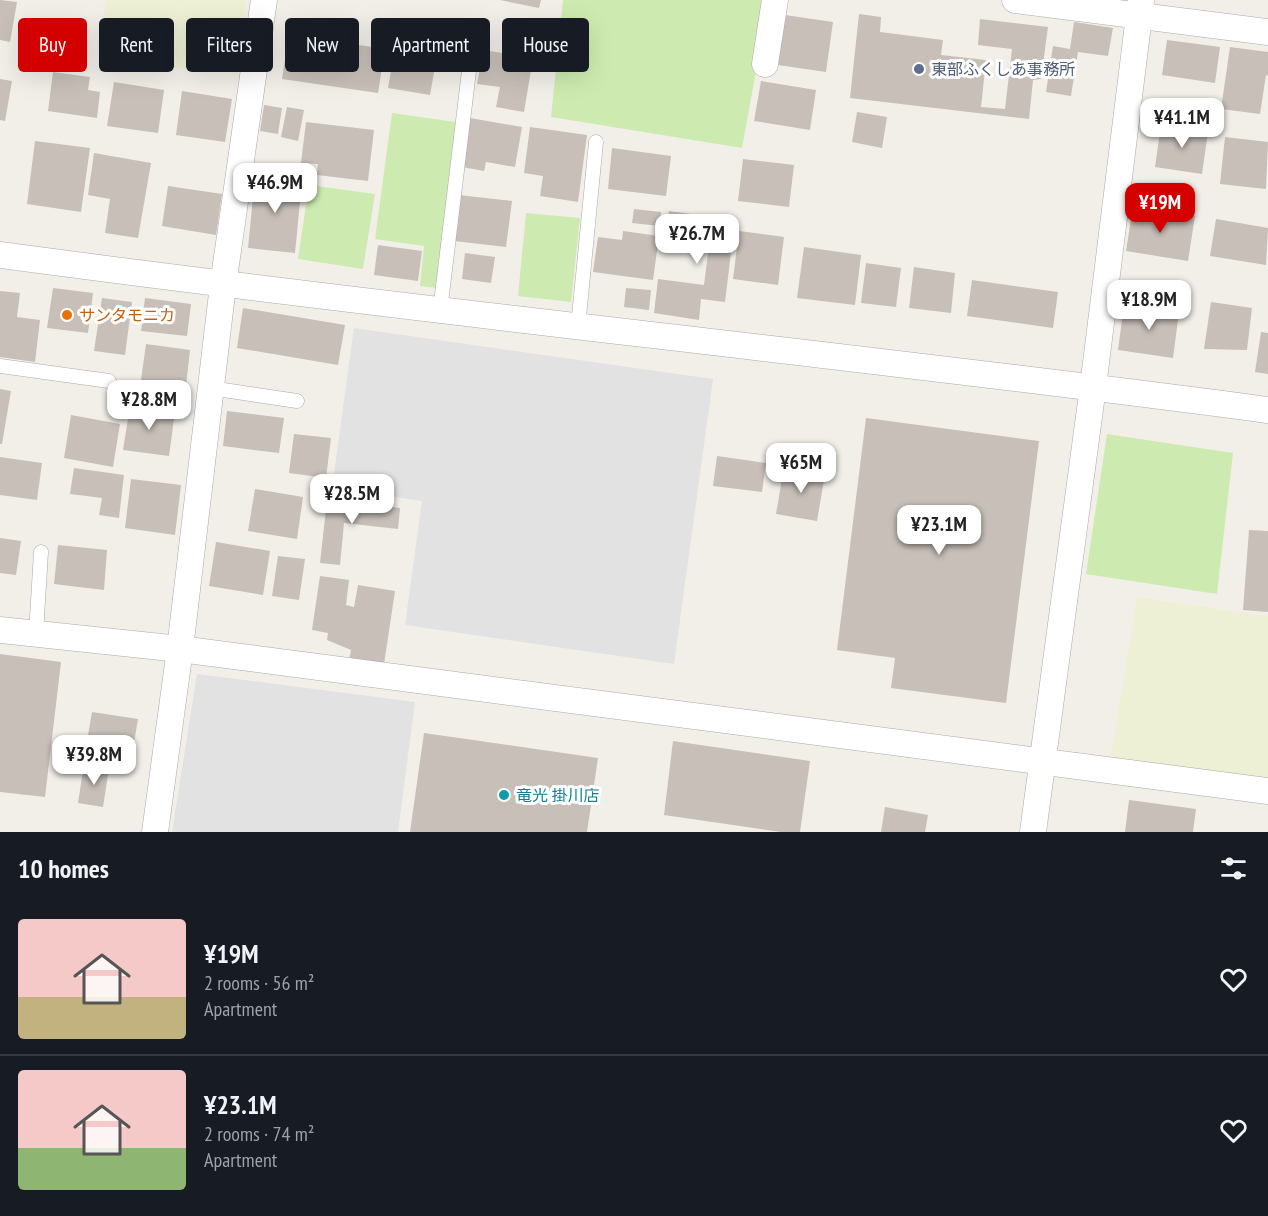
<!DOCTYPE html>
<meta charset="utf-8">
<style>
:root{--surface:#171b24;--page:#242831;--text:#f1f3f6;--muted:#9ea1a6;--line:#363941;--accent:#d40000}
body{margin:0;font-family:"PT Sans Narrow","Noto Sans JP",sans-serif;background:var(--page);color:var(--text);height:100vh;display:flex;flex-direction:column;font-size:22px;white-space:nowrap}
*{box-sizing:border-box;margin:0}
p{font-size:20px;color:var(--muted)}
.icon{flex:none;width:33px;height:33px;fill:none;stroke:currentColor;stroke-width:2;stroke-linecap:round;stroke-linejoin:round}
.map{position:relative;height:832px;overflow:hidden}
.sheet{display:flex;flex-direction:column;background:var(--surface);flex:1}
.sheet>*{flex:none}
.top-card{position:absolute;left:18px;top:18px;width:600px;height:54px;display:flex;gap:12px}
.price{position:absolute;translate:-50% -51px;padding:0 14px;border-radius:12px;background:#fff;color:#222;font-size:20px;line-height:39px;filter:drop-shadow(0 2px 3px #0008)}
.price::after{content:'';position:absolute;left:50%;top:36px;width:18px;height:14px;margin-left:-9px;background:inherit;clip-path:polygon(0 0,100% 0,50% 100%)}
.price.current{background:var(--accent);color:#fff}
ul{padding:0;list-style:none}
li{display:flex;align-items:center;gap:18px;height:150px;padding:0 18px}
li+li{border-top:2px solid var(--line)}
li span{display:grid;place-items:center;flex:none;width:168px;height:120px;border-radius:6px;color:#555}
li>.icon{margin-inline-start:auto}
span .icon{width:72px;height:72px;fill:#fffc;stroke-width:1}
li b{font-size:26px}
h2{display:flex;justify-content:space-between;align-items:center;height:72px;padding:0 18px;font-size:26px}
.tag{padding:0 21px;border-radius:6px;background:var(--surface);box-shadow:0 6px 24px #0002;font-size:21px;line-height:54px}
.tag.current{background:var(--accent);color:#fff}
.map>svg:first-child{display:block}
.farmland{fill:#eef0d5}
.grass{fill:#cdebb0}
.parking{fill:#e2e2e2}
.building{fill:#c7bfb8}
.lines{fill:none;stroke-linecap:round;stroke-linejoin:round}
.lane-casing{stroke:#a9a9a9;stroke-width:15}
.street-casing{stroke:#a9a9a9;stroke-width:27}
.lane{stroke:#fff;stroke-width:14}
.street{stroke:#fff;stroke-width:26}
.service-dot{fill:#5c6f8a;stroke:#fff;stroke-width:2}
.food-dot{fill:#e8710a;stroke:#fff;stroke-width:2}
.culture-dot{fill:#0f9aa8;stroke:#fff;stroke-width:2}
.labels{text-anchor:middle;dominant-baseline:central;stroke-width:6;stroke-linejoin:round;paint-order:stroke}
.service-label{font-size:16px;fill:#4e5e75;stroke:#fff;text-anchor:start}
.food-label{font-size:16px;fill:#c56008;stroke:#fff;text-anchor:start}
.culture-label{font-size:16px;fill:#0d838f;stroke:#fff;text-anchor:start}
</style>
<div class="map">
<svg width="1268" height="832" viewBox="0 0 1268 832">
<rect width="100%" height="100%" fill="#f2efe9"/>
<g class="farmland">
<path d="M105,0H246L237,73L100,61Z"/>
<path d="M1137,597L1268,616V785L1108,771Z"/>
</g>
<g class="grass">
<path d="M563,0H769L742,148L551,117Z"/>
<path d="M392,113L469,124L446,289L420,286L424,246L375,239Z"/>
<path d="M309,185L375,194L363,269L298,259Z"/>
<path d="M526,213L580,218L571,302L518,296Z"/>
<path d="M1107,434L1233,453L1217,594L1086,574Z"/>
</g>
<g class="parking">
<path d="M354,328L713,379L674,664L405,625L422,501L332,488Z"/>
<path d="M197,674L415,702L398,832H172Z"/>
</g>
<g class="building">
<path d="M0,0L17,2L10,42L0,40Z"/>
<path d="M500,0H541L539,8Z"/>
<path d="M778,14L833,22L826,72L771,64Z"/>
<path d="M859,14L881,17L880,32L943,40L941,55L986,60L981,107L1005,109L1012,49L978,45L980,19L1048,27L1041,79L1033,80L1029,119L850,98Z"/>
<path d="M1074,22L1113,28L1108,56L1078,52L1071,96L1046,92L1053,46L1070,49Z"/>
<path d="M289,34L385,49L378,93L282,79Z"/>
<path d="M1167,40L1220,47L1215,83L1162,75Z"/>
<path d="M1230,47L1268,52V76L1266,75L1260,114L1221,109Z"/>
<path d="M483,50L533,58L524,112L496,107L500,87L477,84Z"/>
<path d="M394,54L436,61L430,95L388,88Z"/>
<path d="M53,72L90,77L88,90L100,92L97,118L48,111Z"/>
<path d="M0,79L12,81L5,121L0,120Z"/>
<path d="M761,81L816,90L810,130L754,121Z"/>
<path d="M114,82L164,90L158,133L107,126Z"/>
<path d="M182,91L232,99L225,142L176,135Z"/>
<path d="M264,105L282,108L278,134L260,131Z"/>
<path d="M287,107L304,110L298,141L281,137Z"/>
<path d="M857,112L887,117L882,148L852,142Z"/>
<path d="M470,118L522,127L515,167L486,162L484,171L462,167Z"/>
<path d="M306,122L374,130L368,181L317,175L318,164L301,163Z"/>
<path d="M1161,125L1208,132L1202,174L1155,167Z"/>
<path d="M530,127L587,135L578,202L540,196L543,176L524,173Z"/>
<path d="M1225,137L1268,142L1266,189L1220,184Z"/>
<path d="M35,141L90,148L81,212L27,204Z"/>
<path d="M612,148L671,156L666,196L608,189Z"/>
<path d="M94,153L151,163L138,238L105,233L110,199L88,195Z"/>
<path d="M743,159L794,165L789,207L738,201Z"/>
<path d="M255,176L302,181L295,253L248,248Z"/>
<path d="M168,186L222,194L216,235L162,226Z"/>
<path d="M459,195L512,201L506,247L454,241Z"/>
<path d="M1133,206L1195,216L1188,261L1126,251Z"/>
<path d="M634,209L661,212L660,226L632,223Z"/>
<path d="M669,211L735,220L725,302L701,299L699,320L654,313L658,279L704,285L709,245L665,239Z"/>
<path d="M1216,219L1268,228L1266,265L1210,256Z"/>
<path d="M623,231L659,236L653,280L593,272L598,237L622,240Z"/>
<path d="M739,231L784,237L778,285L733,279Z"/>
<path d="M378,245L422,251L418,281L374,275Z"/>
<path d="M804,247L861,255L855,305L797,298Z"/>
<path d="M465,253L495,257L491,283L462,279Z"/>
<path d="M866,263L901,268L896,307L861,303Z"/>
<path d="M914,267L955,273L951,313L909,308Z"/>
<path d="M972,280L1058,292L1053,328L967,316Z"/>
<path d="M53,288L93,293L88,333L47,328Z"/>
<path d="M626,288L651,290L649,310L624,307Z"/>
<path d="M0,291L20,293L17,317L40,320L35,362L0,357Z"/>
<path d="M102,298L132,302L125,355L94,351Z"/>
<path d="M145,298L191,304L187,336L141,331Z"/>
<path d="M1211,302L1252,308L1247,350L1204,349Z"/>
<path d="M1124,305L1179,312L1173,358L1118,350Z"/>
<path d="M243,308L345,325L338,365L237,348Z"/>
<path d="M1261,332L1268,333V374L1255,372Z"/>
<path d="M146,344L190,350L186,386L141,380Z"/>
<path d="M0,389L11,391L2,444H0Z"/>
<path d="M130,406L175,412L169,456L123,450Z"/>
<path d="M227,411L284,418L279,453L223,446Z"/>
<path d="M71,415L120,424L113,467L64,458Z"/>
<path d="M866,418L1039,441L1006,703L891,688L895,658L837,650Z"/>
<path d="M294,434L331,438L326,478L289,473Z"/>
<path d="M717,456L766,463L762,492L713,486Z"/>
<path d="M0,457L42,463L37,500L0,495Z"/>
<path d="M784,467L825,474L817,521L776,514Z"/>
<path d="M74,468L124,475L119,518L99,515L102,498L70,494Z"/>
<path d="M131,479L181,485L175,535L125,528Z"/>
<path d="M255,489L303,497L297,539L248,531Z"/>
<path d="M327,500L400,508L398,529L344,523L340,565L320,563Z"/>
<path d="M1249,530L1268,531V612L1243,610Z"/>
<path d="M0,538L21,541L16,575L0,573Z"/>
<path d="M216,542L270,551L263,595L209,586Z"/>
<path d="M58,545L107,550L104,590L54,584Z"/>
<path d="M278,556L305,559L299,600L272,596Z"/>
<path d="M320,576L349,580L346,605L354,607L358,585L395,591L383,671L348,666L351,650L327,640L328,633L312,630Z"/>
<path d="M0,654L61,662L45,797L0,792Z"/>
<path d="M92,712L138,719L131,760L85,752Z"/>
<path d="M424,733L598,758L587,832H410Z"/>
<path d="M673,741L810,761L800,832H781L664,815Z"/>
<path d="M84,764L109,768L103,807L78,803Z"/>
<path d="M1129,800L1196,809L1193,832H1125Z"/>
<path d="M885,807L928,815L925,832H881Z"/>
</g>
<g class="lines">
<g class="lane-casing">
<g id="lane">
<path d="M440,311L473,38"/>
<path d="M578,327L596,142"/>
<path d="M0,366L109,381"/>
<path d="M210,388L297,401"/>
<path d="M36,634L41,552"/>
</g>
</g>
<g class="street-casing">
<g id="street">
<path d="M1015,0L1268,32"/>
<path d="M765,64L775,0"/>
<path d="M0,255C422,312 846,354 1268,410"/>
<path d="M0,630L180,649L1268,791"/>
<path d="M155,832L180,649L223,285L264,0"/>
<path d="M1033,832L1093,387L1141,0"/>
</g>
</g>
<use href="#lane" class="lane"/>
<use href="#street" class="street"/>
</g>
<circle class="service-dot" cx="919" cy="69" r="6"/>
<circle class="food-dot" cx="67" cy="315" r="6"/>
<circle class="culture-dot" cx="504" cy="795" r="6"/>
<g class="labels">
<g class="service-label">
<text x="931" y="69">東部ふくしあ事務所</text>
</g>
<g class="food-label">
<text x="79" y="315">サンタモニカ</text>
</g>
<g class="culture-label">
<text x="516" y="795">竜光 掛川店</text>
</g>
</g>
</svg>
<b class="price" style="left:1182px;top:149px">¥41.1M</b>
<b class="price" style="left:275px;top:214px">¥46.9M</b>
<b class="price current" style="left:1160px;top:234px">¥19M</b>
<b class="price" style="left:697px;top:265px">¥26.7M</b>
<b class="price" style="left:1149px;top:331px">¥18.9M</b>
<b class="price" style="left:149px;top:431px">¥28.8M</b>
<b class="price" style="left:801px;top:494px">¥65M</b>
<b class="price" style="left:352px;top:525px">¥28.5M</b>
<b class="price" style="left:939px;top:556px">¥23.1M</b>
<b class="price" style="left:94px;top:786px">¥39.8M</b>
<div class="top-card">
<a class="tag current">Buy</a>
<a class="tag">Rent</a>
<a class="tag">Filters</a>
<a class="tag">New</a>
<a class="tag">Apartment</a>
<a class="tag">House</a>
</div>
</div>
<section class="sheet">
<h2>10 homes<svg class="icon" aria-label="filters" viewBox="0 0 24 24"><path d="M4 7h16M4 17h16"/><circle cx="9" cy="7" r="2"/><circle cx="15" cy="17" r="2"/></svg></h2>
<ul>
<li><span style="background:linear-gradient(#f6c9c9 65%,#c2b280 0)"><svg class="icon" aria-label="home" viewBox="0 0 24 24"><path d="M3 11l9-7 9 7M6 9v11h12V9"/></svg></span><div><b>¥19M</b><p>2 rooms · 56 m²</p><p>Apartment</p></div><svg class="icon" aria-label="heart" viewBox="0 0 24 24"><path d="M12 20l-8-8c-3-5 5-10 8-4 3-6 11-1 8 4z"/></svg></li>
<li><span style="background:linear-gradient(#f6c9c9 65%,#8fb573 0)"><svg class="icon" aria-label="home" viewBox="0 0 24 24"><path d="M3 11l9-7 9 7M6 9v11h12V9"/></svg></span><div><b>¥23.1M</b><p>2 rooms · 74 m²</p><p>Apartment</p></div><svg class="icon" aria-label="heart" viewBox="0 0 24 24"><path d="M12 20l-8-8c-3-5 5-10 8-4 3-6 11-1 8 4z"/></svg></li>
</ul>
</section>
